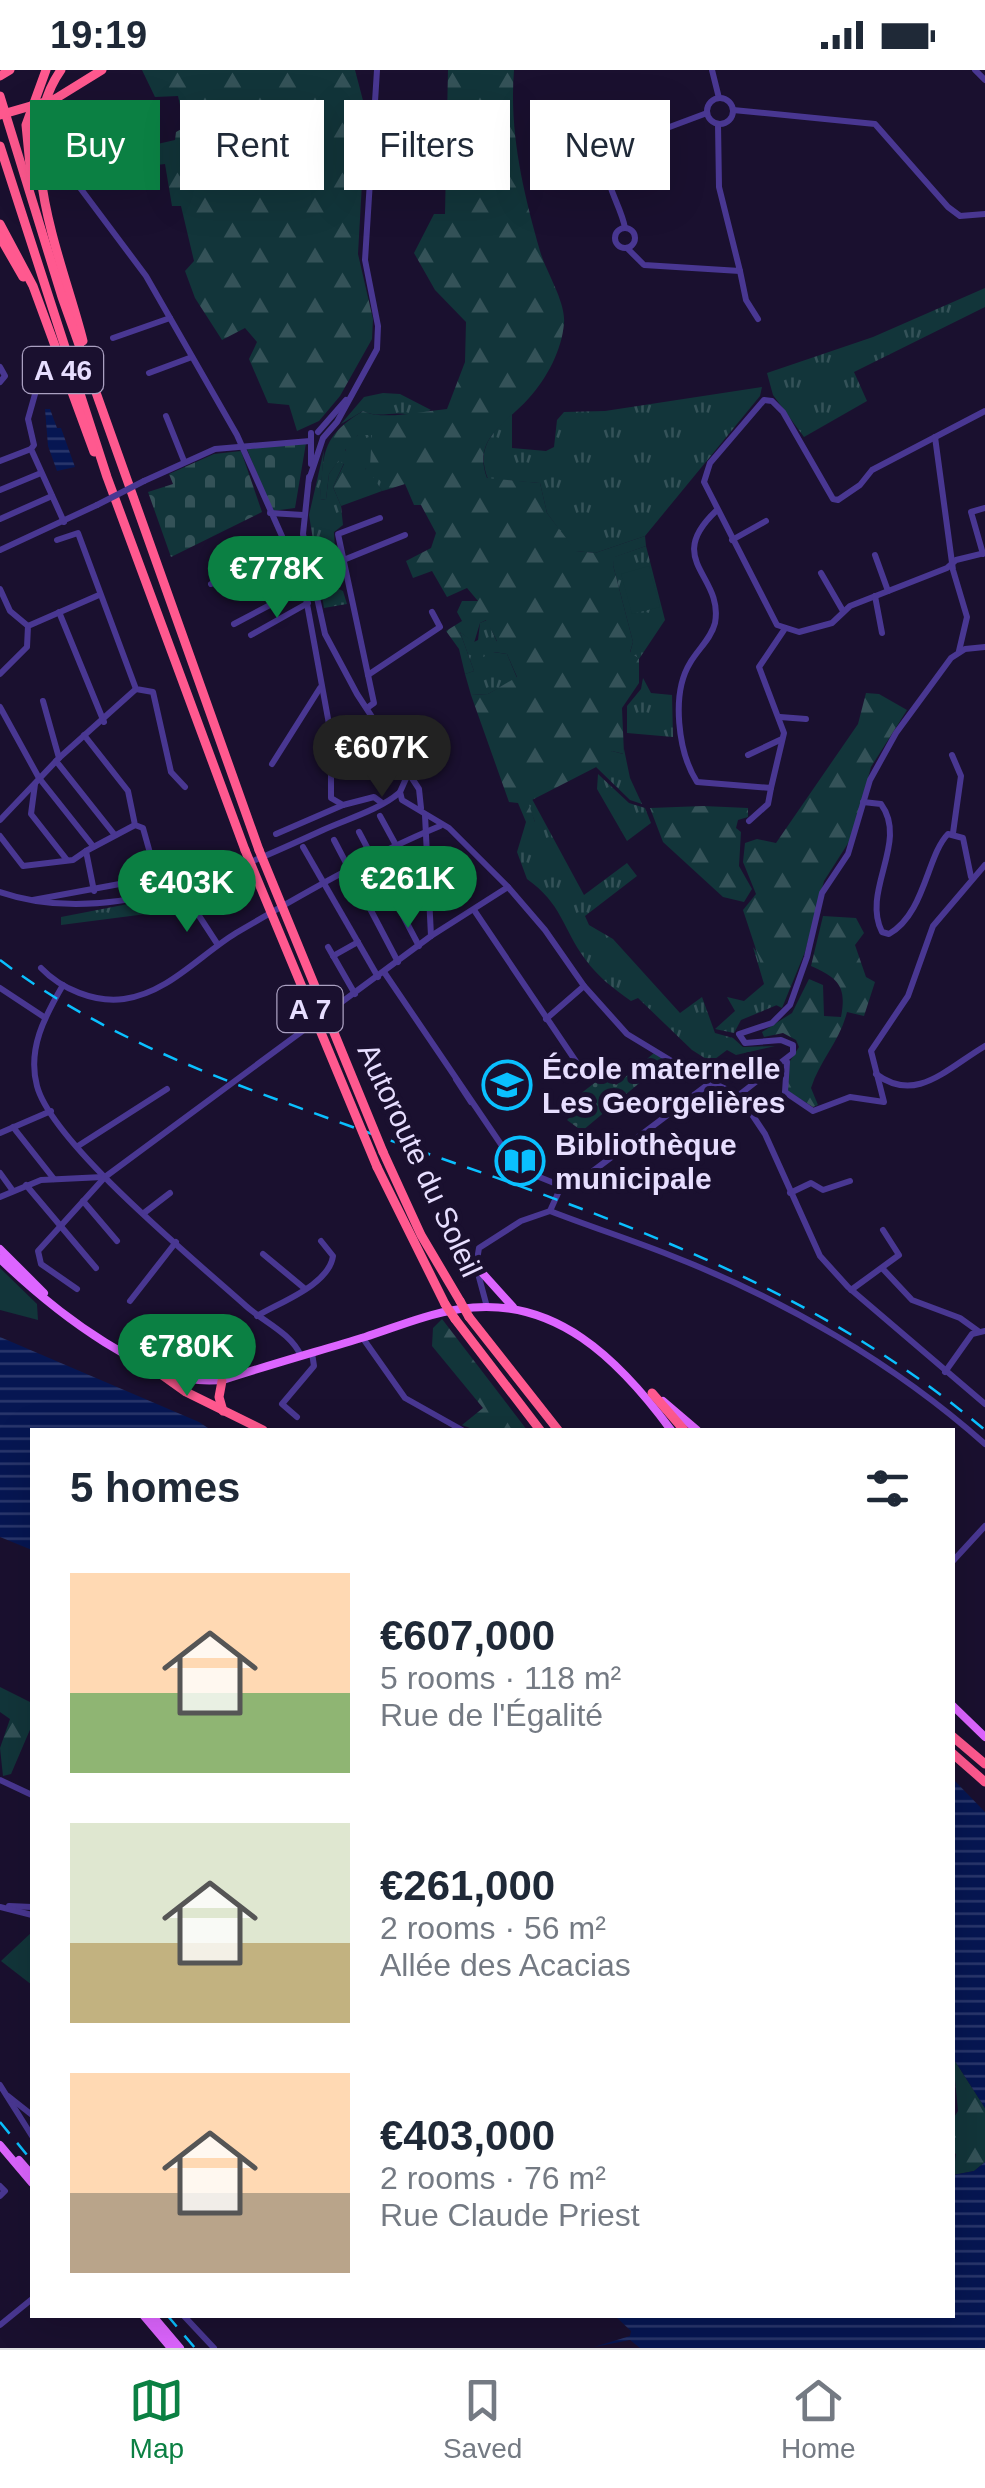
<!DOCTYPE html>
<meta charset="utf-8">
<style>
:root{--surface:#fff;--page:#f2f2f3;--text:#1f2937;--muted:#747a83;--line:#e0e1e3;--accent:#0b8043}
body{margin:0;font-family:Arial,sans-serif;background:var(--page);color:var(--text);height:100vh;display:flex;flex-direction:column;font-size:38px;white-space:nowrap}
*{box-sizing:border-box;margin:0}
p{font-size:32px;color:var(--muted)}
.icon{flex:none;width:55px;height:55px;fill:none;stroke:currentColor;stroke-width:2;stroke-linecap:round;stroke-linejoin:round}
.map{position:relative;flex:1;overflow:hidden}
.panel{position:absolute;left:30px;top:1358px;width:925px;height:890px;display:flex;flex-direction:column;background:var(--surface);border-radius:0px;box-shadow:0 10px 40px #0002}
.panel>*{flex:none}
.banner{position:absolute;left:30px;top:30px;width:925px;height:90px;display:flex;gap:20px}
.price{position:absolute;translate:-50% -85px;padding:0 22px;border-radius:35px;background:var(--accent);color:#fff;font-size:32px;line-height:65px;filter:drop-shadow(0 2px 5px #0008)}
.price::after{content:'';position:absolute;left:50%;top:60px;width:30px;height:22px;margin-left:-15px;background:inherit;clip-path:polygon(0 0,100% 0,50% 100%)}
.price.on{background:#222;color:#fff}
ul{padding:0;list-style:none}
li{display:flex;align-items:center;gap:30px;height:250px;padding:0 40px}
li span{display:grid;place-items:center;flex:none;width:280px;height:200px;border-radius:0px;color:#555}
li>.icon{margin-inline-start:auto}
span .icon{width:120px;height:120px;fill:#fffc;stroke-width:1}
li b{font-size:42px}
h2{display:flex;justify-content:space-between;align-items:center;height:120px;padding:0 40px;font-size:42px}
.pill{padding:0 35px;border-radius:0px;background:var(--surface);box-shadow:0 10px 40px #0002;font-size:35px;line-height:90px}
.pill.on{background:var(--accent);color:#fff}
.status{display:flex;justify-content:space-between;align-items:center;height:70px;padding:0 50px;background:var(--surface);direction:ltr}
.status svg{height:28px;fill:currentColor}
.tab-bar{display:flex;justify-content:space-around;align-items:center;height:140px;border-top:2px solid var(--line);background:var(--surface);font-size:28px;color:var(--muted)}
.tab-bar a{display:grid;justify-items:center;gap:5px}
.tab-bar .on{color:var(--accent)}
.map>svg:first-child{display:block}
.grass{fill:url(#grass-tufts)}
.forest{fill:url(#forest-firs)}
.cemetery{fill:url(#cemetery-stones)}
.park{fill:url(#park-dots)}
.garden{fill:#12353a}
.water{fill:url(#water-rules)}
.lines{fill:none;stroke-linecap:round;stroke-linejoin:round}
.minor{stroke:#493792;stroke-width:6}
.major{stroke:#dd65ff;stroke-width:8}
.highway{stroke:#ff598f;stroke-width:9}
.rail{stroke:#0ac0ff;stroke-width:2.5;stroke-dasharray:15 12;stroke-linecap:butt}
.minor-bridge{stroke:#493792;stroke-width:6}
.highway-bridge{stroke:#ff598f;stroke-width:9}
.labels{text-anchor:middle;dominant-baseline:central;stroke-width:10;stroke-linejoin:round;paint-order:stroke}
.shield{fill:#1a102f;stroke:#aaa0c1;stroke-width:2.5}
.shield-label{font-size:28px;font-weight:bold;fill:#e7deff}
.poi-label{font-size:30px;font-weight:bold;fill:#e7deff;stroke:#1a102f;text-anchor:start}
.street-label{font-size:30px;fill:#e7deff;stroke:#1a102f}
</style>
<div class="status"><b>19:19</b><svg viewBox="0 0 49 12"><path d="M0 12V9h3v3zM5 12V6h3v6zM10 12V3h3v9zM15 12V0h3v12zM26 1h20v11H26zM47 4h2v5h-2z"/></svg></div>
<div class="map">
<svg width="985" height="2278" viewBox="0 0 985 2278">
<defs>
<pattern id="grass-tufts" width="24" height="20" patternUnits="userSpaceOnUse" patternTransform="scale(2.5)"><rect width="24" height="20" fill="#12353a"/><path d="M3 7l-1-3M5 7V3M7 7l1-3M15 17l-1-3M17 17v-4M19 17l1-3" fill="none" stroke="#345258"/></pattern>
<pattern id="forest-firs" width="22" height="20" patternUnits="userSpaceOnUse" patternTransform="scale(2.5)"><rect width="22" height="20" fill="#12353a"/><path d="M5 1l3.5 6h-7zM16 11l3.5 6h-7z" fill="#345258"/></pattern>
<pattern id="cemetery-stones" width="16" height="16" patternUnits="userSpaceOnUse" patternTransform="scale(2.5)"><rect width="16" height="16" fill="#12353a"/><path d="M2 7V4a2 2 0 0 1 4 0v3zM10 15v-3a2 2 0 0 1 4 0v3z" fill="#345258"/></pattern>
<pattern id="park-dots" width="8" height="8" patternUnits="userSpaceOnUse" patternTransform="scale(2.5)"><rect width="8" height="8" fill="#12353a"/><path d="M2 2h.1M6 6h.1" fill="none" stroke="#345258" stroke-width="1.8" stroke-linecap="round"/></pattern>
<pattern id="water-rules" width="6" height="5" patternUnits="userSpaceOnUse" patternTransform="scale(2.5)"><rect width="6" height="5" fill="#061652"/><path d="M0 2.5h6" fill="none" stroke="#2a376c"/></pattern>
</defs>
<rect width="100%" height="100%" fill="#1a102f"/>
<g class="grass">
<path d="M985,218V237L854,302L867,331L804,367L773,325L767,303L873,267Z"/>
<path d="M762,317L760,326L645,466L595,483L575,481L547,443L540,413L488,409C476,379 491,363 512,344V378L546,381L554,377L557,350L564,342L605,341Z"/>
<path d="M383,323L400,324L431,340L416,347C396,338 381,350 363,341L341,354L364,327Z"/>
<path d="M358,365H372L386,420L382,421L366,398L362,409L359,408C358,395 345,387 345,375Z"/>
<path d="M324,380L320,430L326,429L329,404L339,389L344,393L333,417L341,436L343,455L334,462L337,518L343,521L347,534L324,538L309,445Z"/>
<path d="M646,476L665,550L639,589L630,583L633,572L613,495L614,487Z"/>
<path d="M487,550L497,572L493,582L507,584L517,608L488,624L471,625L465,604L474,601L460,562L474,572L478,570L480,553Z"/>
<path d="M643,608L651,623L672,625L673,667L627,663V636L641,619Z"/>
<path d="M624,679L630,708L642,734L630,730L596,697L612,681L623,684Z"/>
<path d="M598,704L629,733L645,738L651,753L627,771L597,719Z"/>
<path d="M532,729L584,825L627,793L637,806L585,846L589,855L613,869L680,943L702,927L715,963L733,968L743,977L775,976L736,985L727,980L711,992L692,980L638,928L631,931C613,918 598,907 585,889C562,857 562,834 527,809L517,782L526,752H535L527,732Z"/>
<path d="M195,821L175,830L177,840L61,855V847Z"/>
<path d="M753,877L762,889L777,935L741,950L734,963L715,959L735,941L727,927L744,931L764,914Z"/>
</g>
<g class="forest">
<path d="M142,0H355L366,42L358,184L373,249L372,269L340,326L319,351L297,361L289,335L268,333L249,289L257,272L245,258L222,270L195,228L185,201L194,191L181,136H172L165,94L156,95L153,75L175,70L176,62L185,57L178,26L155,27Z"/>
<path d="M448,0H514C509,62 523,121 540,181C546,202 566,232 564,253C562,280 547,308 529,328C506,354 472,368 487,408L540,413L547,443L576,481L595,483L645,466L646,476L615,487L613,495L633,572L630,582L639,589V613L622,638L624,684L612,681L606,692L528,732L535,752H526L518,733L509,732L471,625L488,624L517,607L507,584L494,582L483,587L487,575L497,571L486,550L480,553L474,573L460,562L474,601L465,604L459,579L446,561L462,551L457,542L462,531H478L467,518L447,527L432,501L413,508L406,491L431,478L436,463L421,435H414L405,414L386,420L370,395L372,365H358L345,380L360,391L359,408L367,397L382,421L341,436L333,417L344,394L339,390L329,404L326,429L320,430C324,384 320,367 363,341C382,351 425,341 447,339L465,292L466,252L435,220L414,183L434,144H445Z"/>
<path d="M866,623L879,624L907,640L871,697L852,767L824,811L805,882L782,938L774,934L743,840L756,824L743,792L745,773L757,769L776,773L858,654Z"/>
<path d="M703,736L748,738V747L738,750L736,758L741,762L739,796L752,819L744,832L723,827L663,772L650,738Z"/>
<path d="M823,846L856,848L864,863L855,875L866,907L875,912L864,946L847,942C840,971 820,990 811,1018L818,1035L813,1037L786,1020L790,991L799,977L796,970L783,963L764,967L762,962L792,943L809,909L823,915L824,946L841,947C847,916 838,908 811,896Z"/>
<path d="M442,1249L527,1360H475L462,1355L483,1338L432,1276L433,1258Z"/>
<path d="M0,1617L32,1633V1655L11,1704L3,1706L0,1678L10,1649L0,1642Z"/>
<path d="M32,1862V1915L1,1891Z"/>
<path d="M953,1988L985,2038V2092L974,2101L953,2105L956,2084L953,2082V2049L958,2041Z"/>
</g>
<g class="cemetery">
<path d="M306,373L295,438L272,441L247,379Z"/>
<path d="M241,381L262,442L171,487L148,422L173,414L169,404L214,384Z"/>
</g>
<path class="park" d="M654,983L667,990L582,1061L567,1050L574,1043L575,1028L606,1004L616,1015Z"/>
<g class="garden">
<path d="M649,496L660,537L632,544L621,504Z"/>
<path d="M0,1198L37,1234L38,1250L0,1240Z"/>
</g>
<g class="water">
<path d="M45,339H50L57,358H61L75,397L57,401L48,376Z"/>
<path d="M0,1267L199,1352L211,1360H32V1480L0,1467Z"/>
<path d="M953,1709L985,1742V2038L953,1988Z"/>
<path d="M985,2092V2278H640L630,2270L594,2277L630,2266L631,2261L614,2245H952L953,2105L974,2101Z"/>
</g>
<g class="lines">
<g class="minor">
<path d="M712,0L719,28"/>
<path d="M975,0L985,10"/>
<circle cx="720" cy="41" r="13"/>
<path d="M733,40L875,54L948,137L960,146L985,144"/>
<path d="M53,53L57,87L146,206L237,365L289,482L299,490"/>
<circle cx="625" cy="168" r="10"/>
<path d="M625,158C620,129 593,102 616,77L707,43"/>
<path d="M627,178L644,195L740,201L719,117L718,54"/>
<path d="M740,201L746,230L758,249"/>
<path d="M113,268L170,248"/>
<path d="M0,297L5,306L0,312"/>
<path d="M149,303L192,287"/>
<path d="M37,317L28,349L34,375L31,379L64,452"/>
<path d="M985,341L872,400L860,415L838,430L833,429L783,342L772,331L764,330L710,393L704,412L777,555L799,562L832,553L850,536L947,498L956,490L985,483"/>
<path d="M166,346L184,391"/>
<path d="M318,362L346,330"/>
<path d="M935,367L953,500L967,547L959,581"/>
<path d="M0,391L31,379"/>
<path d="M311,394V363"/>
<path d="M309,407L303,464L325,564L357,624L419,719L421,738"/>
<path d="M309,410L323,368L337,352L377,279L378,256L365,190L377,0"/>
<path d="M144,411L215,379L310,371"/>
<path d="M0,420L41,403"/>
<path d="M716,441C663,491 724,505 715,553C711,569 698,579 690,593C671,624 678,682 697,712L771,718L784,663L759,597L784,560"/>
<path d="M270,443L303,445"/>
<path d="M0,449L52,426"/>
<path d="M57,470L78,463L136,619L153,622L171,702L185,717"/>
<path d="M732,470L766,451"/>
<path d="M0,480L97,435"/>
<path d="M983,484L971,442L985,438"/>
<path d="M875,485L888,521"/>
<path d="M299,490L331,665V728L343,735L374,727L382,733"/>
<path d="M341,491L405,465"/>
<path d="M821,503L843,541"/>
<path d="M211,514L279,486L298,490"/>
<path d="M0,519L10,541L28,556"/>
<path d="M875,526L882,563"/>
<path d="M59,542L104,652"/>
<path d="M234,554L306,516"/>
<path d="M251,565L308,533"/>
<path d="M0,604L27,577L28,556L99,525"/>
<path d="M368,605L440,557L432,542"/>
<path d="M43,631L59,688"/>
<path d="M0,637L39,708L93,776"/>
<path d="M367,638L374,633L338,464L380,448"/>
<path d="M780,647L806,649"/>
<path d="M84,665L128,721L135,755L143,758L157,808"/>
<path d="M396,681L432,667"/>
<path d="M748,685L782,669"/>
<path d="M952,685L961,706L953,763"/>
<path d="M56,691L114,764"/>
<path d="M272,694L320,618"/>
<path d="M408,704L400,722L402,730L449,758L508,817L545,860L584,916L627,964L693,1004L739,1025"/>
<path d="M35,714L31,744L67,790"/>
<path d="M863,732L881,734C909,772 861,821 882,862L889,864C925,844 927,785 948,764L963,768L971,807"/>
<path d="M425,745L431,866"/>
<path d="M380,746L427,832"/>
<path d="M0,750L59,688L136,619"/>
<path d="M749,751L768,734L771,718"/>
<path d="M359,762L419,876"/>
<path d="M276,764L343,735"/>
<path d="M0,766L23,796L73,790L86,781"/>
<path d="M334,770L398,892"/>
<path d="M303,777L378,907"/>
<path d="M94,821L86,781L135,755"/>
<path d="M0,822C107,859 227,804 323,760C347,749 379,740 399,723"/>
<path d="M33,830L163,806"/>
<path d="M192,835L218,875"/>
<path d="M474,840L577,993"/>
<path d="M328,877L355,924"/>
<path d="M333,886L358,872"/>
<path d="M41,898C61,919 95,933 124,929C168,923 200,885 236,863C301,825 370,785 440,756"/>
<path d="M384,902L517,1098L564,1117"/>
<path d="M63,915C45,946 27,979 37,1016C52,1073 197,1192 246,1236C264,1252 291,1263 301,1286"/>
<path d="M0,918L44,947"/>
<path d="M546,949L584,916"/>
<path d="M787,992L785,1022L813,1041L850,1027L884,1032L871,981L908,926L933,856L985,795"/>
<path d="M876,1004C916,1034 946,999 985,976"/>
<path d="M456,1009L471,1032"/>
<path d="M739,1025L793,983V975L781,970L745,973L739,964L772,953L790,935L807,887L822,823L848,784L870,710L896,663L951,588L965,579L985,577"/>
<path d="M739,1025L765,1064L820,1186L848,1217L985,1334"/>
<path d="M13,1057L54,1109"/>
<path d="M0,1063L51,1041"/>
<path d="M78,1076L167,1019"/>
<path d="M0,1103L13,1121"/>
<path d="M26,1115L96,1198"/>
<path d="M790,1123L811,1113L823,1120L850,1111"/>
<path d="M0,1127L41,1110L103,1107"/>
<path d="M83,1131L117,1171"/>
<path d="M550,1141C591,1157 632,1170 672,1186C785,1230 895,1294 985,1374"/>
<path d="M550,1141L559,1121L593,1101L710,1013"/>
<path d="M144,1143L170,1123"/>
<path d="M263,1184L304,1218"/>
<path d="M882,1198L912,1230L960,1248L978,1261"/>
<path d="M77,1219L41,1194L38,1181L105,1107L431,866L508,817"/>
<path d="M851,1220L899,1185L883,1160"/>
<path d="M130,1231L176,1172"/>
<path d="M487,1237L476,1196L479,1178L521,1151L550,1141"/>
<path d="M257,1246C280,1232 329,1215 333,1186L321,1171"/>
<path d="M362,1267L405,1328L462,1360"/>
<path d="M945,1302L972,1264L985,1261"/>
<path d="M297,1347L282,1334L314,1296L312,1283"/>
<path d="M952,1492L985,1456"/>
<path d="M0,1710L32,1725"/>
<path d="M9,1836L32,1837"/>
<path d="M0,1837L32,1845"/>
<path d="M0,2015L32,2066"/>
<path d="M8,2026L32,2045"/>
<path d="M0,2116L5,2121L0,2126"/>
<path d="M183,2245L214,2278"/>
<path d="M0,2255L32,2229"/>
</g>
<g class="major">
<path d="M0,1179L44,1223"/>
<path d="M0,1189C50,1237 154,1323 226,1309C272,1294 319,1281 365,1267C396,1257 427,1244 460,1239C555,1224 620,1291 671,1360"/>
<path d="M476,1196L513,1237"/>
<path d="M150,1294L191,1304L235,1303"/>
<path d="M663,1331L697,1360"/>
<path d="M952,1635L985,1667"/>
<path d="M0,2075L32,2113"/>
<path d="M19,2090L32,2105"/>
<path d="M143,2245L171,2278"/>
<path d="M152,2245L180,2278"/>
</g>
<g class="highway">
<path d="M61,0C9,73 63,191 83,271"/>
<path d="M0,6L10,0"/>
<path d="M0,26L62,227L259,780"/>
<path d="M55,29L102,0"/>
<path d="M0,76L107,407L245,780"/>
<path d="M32,116L26,55L46,0"/>
<path d="M0,154L33,216L94,382"/>
<path d="M0,167L23,207"/>
<path d="M383,1082L421,1165L460,1231"/>
<path d="M377,1097L445,1234"/>
<path d="M469,1247L558,1360"/>
<path d="M455,1249L540,1360"/>
<path d="M158,1302L186,1322L263,1360"/>
<path d="M222,1311L219,1327L223,1341"/>
<path d="M652,1323L684,1360"/>
<path d="M952,1666L985,1694"/>
<path d="M952,1683L985,1712"/>
</g>
<g class="rail">
<path d="M0,890C105,969 225,1011 347,1055C577,1138 793,1199 985,1360"/>
<path d="M0,2052L32,2091"/>
<path d="M167,2245L195,2278"/>
</g>
<path class="minor-bridge" d="M97,435L144,411"/>
<g class="highway-bridge">
<path d="M0,45L55,29"/>
<path d="M245,780L377,1097"/>
<path d="M259,780L383,1082"/>
<path d="M460,1231L469,1247"/>
<path d="M445,1234L455,1249"/>
</g>
</g>
<defs>
<g id="school-ring" transform="scale(2.5)"><circle r="9.5" fill="#1a102f" stroke="#0ac0ff" stroke-width="1.5"/><path d="M0-5L7-2L0 1L-7-2ZM-4 1L0 2.5L4 1V4Q0 6-4 4Z" fill="#0ac0ff"/></g>
<g id="library-ring" transform="scale(2.5)"><circle r="9.5" fill="#1a102f" stroke="#0ac0ff" stroke-width="1.5"/><path d="M-6-4Q-3-5.5-.7-3.5V5Q-3 3-6 4ZM6-4Q3-5.5 .7-3.5V5Q3 3 6 4Z" fill="#0ac0ff"/></g>
</defs>
<g fill-rule="evenodd">
<use href="#school-ring" x="507" y="1015"/>
<use href="#library-ring" x="520" y="1091"/>
</g>
<g class="labels">
<g class="shield">
<rect x="23" y="277" width="80" height="46" rx="8"/>
<rect x="277.5" y="916" width="65" height="46" rx="8"/>
</g>
<g class="shield-label">
<text x="63" y="300">A 46</text>
<text x="310" y="939">A 7</text>
</g>
<g class="poi-label">
<text x="542" y="998">École maternelle<tspan x="542" dy="34">Les Georgelières</tspan></text>
<text x="555" y="1074">Bibliothèque<tspan x="555" dy="34">municipale</tspan></text>
</g>
<g class="street-label">
<text transform="translate(420 1090) rotate(65)">Autoroute du Soleil</text>
</g>
</g>
</svg>
<b class="price" style="left:277px;top:551px">€778K</b>
<b class="price on" style="left:382px;top:730px">€607K</b>
<b class="price" style="left:408px;top:861px">€261K</b>
<b class="price" style="left:187px;top:865px">€403K</b>
<b class="price" style="left:187px;top:1329px">€780K</b>
<div class="banner">
<a class="pill on">Buy</a>
<a class="pill">Rent</a>
<a class="pill">Filters</a>
<a class="pill">New</a>
</div>
<section class="panel">
<h2>5 homes<svg class="icon" aria-label="filters" viewBox="0 0 24 24"><path d="M4 7h16M4 17h16"/><circle cx="9" cy="7" r="2"/><circle cx="15" cy="17" r="2"/></svg></h2>
<ul>
<li><span style="background:linear-gradient(#ffd9b3 60%,#8fb573 0)"><svg class="icon" aria-label="home" viewBox="0 0 24 24"><path d="M3 11l9-7 9 7M6 9v11h12V9"/></svg></span><div><b>€607,000</b><p>5 rooms · 118 m²</p><p>Rue de l'Égalité</p></div></li>
<li><span style="background:linear-gradient(#dfe7d0 60%,#c2b280 0)"><svg class="icon" aria-label="home" viewBox="0 0 24 24"><path d="M3 11l9-7 9 7M6 9v11h12V9"/></svg></span><div><b>€261,000</b><p>2 rooms · 56 m²</p><p>Allée des Acacias</p></div></li>
<li><span style="background:linear-gradient(#ffd9b3 60%,#b9a48a 0)"><svg class="icon" aria-label="home" viewBox="0 0 24 24"><path d="M3 11l9-7 9 7M6 9v11h12V9"/></svg></span><div><b>€403,000</b><p>2 rooms · 76 m²</p><p>Rue Claude Priest</p></div></li>
</ul>
</section>
</div>
<nav class="tab-bar">
<a class="on"><svg class="icon" aria-label="map" viewBox="0 0 24 24"><path d="M3 6l6-2 6 2 6-2v14l-6 2-6-2-6 2zM9 4v14M15 6v14"/></svg>Map</a>
<a><svg class="icon" aria-label="saved" viewBox="0 0 24 24"><path d="M7 4h10v16l-5-4-5 4z"/></svg>Saved</a>
<a><svg class="icon" aria-label="home" viewBox="0 0 24 24"><path d="M3 11l9-7 9 7M6 9v11h12V9"/></svg>Home</a>
</nav>
